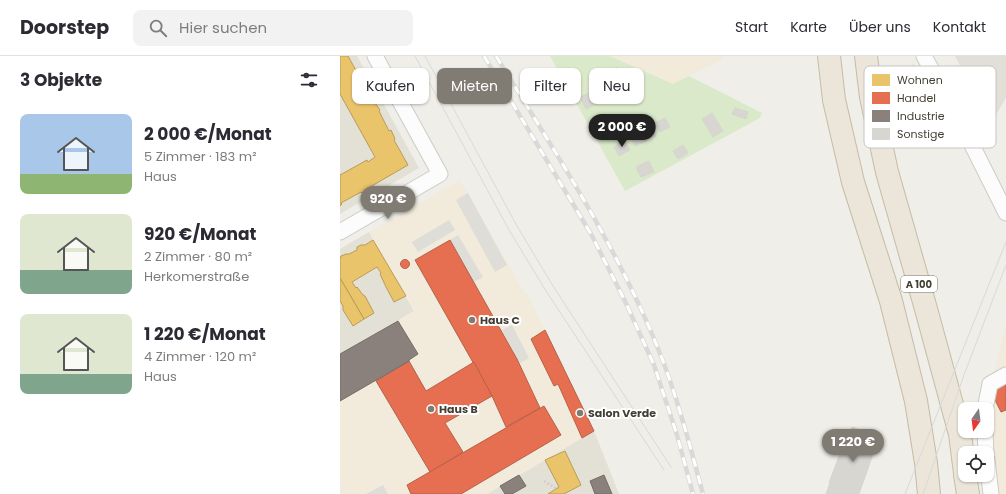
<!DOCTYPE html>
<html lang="de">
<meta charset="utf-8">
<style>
:root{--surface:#fff;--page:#f2f2f3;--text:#2b2b33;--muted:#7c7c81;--line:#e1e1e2;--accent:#807c74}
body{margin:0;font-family:Poppins,sans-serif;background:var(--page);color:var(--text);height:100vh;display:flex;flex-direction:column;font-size:15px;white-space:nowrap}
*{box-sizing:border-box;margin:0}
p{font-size:13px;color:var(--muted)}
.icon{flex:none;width:22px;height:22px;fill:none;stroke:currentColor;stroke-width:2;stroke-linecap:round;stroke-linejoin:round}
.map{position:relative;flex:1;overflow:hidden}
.side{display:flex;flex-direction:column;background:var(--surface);width:340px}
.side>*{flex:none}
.guide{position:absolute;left:12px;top:12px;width:380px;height:36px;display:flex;gap:8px}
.needle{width:26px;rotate:194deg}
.tools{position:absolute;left:618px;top:346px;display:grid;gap:8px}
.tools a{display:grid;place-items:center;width:36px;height:36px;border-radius:8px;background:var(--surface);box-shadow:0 1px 3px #0004;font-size:20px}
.price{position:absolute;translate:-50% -34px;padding:0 9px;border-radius:14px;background:var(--accent);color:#fff;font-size:13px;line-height:26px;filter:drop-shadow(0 1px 2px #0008)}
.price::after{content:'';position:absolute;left:50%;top:24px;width:12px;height:9px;margin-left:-6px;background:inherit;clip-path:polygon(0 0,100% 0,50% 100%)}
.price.active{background:#222;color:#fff}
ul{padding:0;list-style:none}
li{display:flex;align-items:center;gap:12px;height:100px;padding:0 20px}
li span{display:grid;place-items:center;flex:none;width:112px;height:80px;border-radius:8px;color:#555}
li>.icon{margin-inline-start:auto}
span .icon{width:48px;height:48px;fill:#fffc;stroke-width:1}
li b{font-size:17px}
h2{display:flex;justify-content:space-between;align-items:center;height:48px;padding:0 20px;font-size:17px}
.chip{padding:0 14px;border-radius:8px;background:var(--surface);box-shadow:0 1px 3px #0004;font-size:14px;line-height:36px}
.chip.active{background:var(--accent);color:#fff}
header{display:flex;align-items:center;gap:24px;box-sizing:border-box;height:56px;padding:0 20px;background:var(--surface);border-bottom:1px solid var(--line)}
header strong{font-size:19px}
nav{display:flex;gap:22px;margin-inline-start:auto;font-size:14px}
.search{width:280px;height:36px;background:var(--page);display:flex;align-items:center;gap:10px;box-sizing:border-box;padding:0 14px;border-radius:8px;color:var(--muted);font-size:15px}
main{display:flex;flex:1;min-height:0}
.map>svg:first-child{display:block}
.residential{fill:#e3e0d5}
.commercial{fill:#f2ebdb}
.industrial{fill:#e2dfd9}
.green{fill:#dae9c9}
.parking{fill:#deddd8}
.homes{fill:#e9c46a;stroke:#b89c5a}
.shops{fill:#e76f51;stroke:#b66149}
.industry{fill:#8a817c;stroke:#756d67}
.building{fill:#d8d6d1;stroke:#d7d5ce}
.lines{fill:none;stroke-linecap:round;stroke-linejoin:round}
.minor-casing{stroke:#cdcbc6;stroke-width:17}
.highway-casing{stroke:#c6bca4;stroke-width:24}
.path{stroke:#d0ceca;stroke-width:2.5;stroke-dasharray:2 2;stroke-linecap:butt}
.minor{stroke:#fdfcfc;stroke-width:15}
.highway{stroke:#ebe6d9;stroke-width:22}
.tram{stroke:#d9d9d8;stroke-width:1}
.rail-casing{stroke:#d9d9d8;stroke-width:4.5}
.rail{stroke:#fff;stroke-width:3;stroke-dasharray:9;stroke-linecap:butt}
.poi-dot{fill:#807c74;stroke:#fff;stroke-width:1.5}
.labels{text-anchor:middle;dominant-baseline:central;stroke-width:4;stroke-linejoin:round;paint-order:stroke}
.shield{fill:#fff;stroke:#7c7972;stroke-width:1}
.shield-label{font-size:10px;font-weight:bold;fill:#443f35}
.poi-label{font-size:11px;font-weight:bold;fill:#443f35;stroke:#fff;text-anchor:start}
.key{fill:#fff;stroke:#c7c5c2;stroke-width:1}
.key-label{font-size:11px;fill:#443f35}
</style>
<header>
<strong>Doorstep</strong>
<div class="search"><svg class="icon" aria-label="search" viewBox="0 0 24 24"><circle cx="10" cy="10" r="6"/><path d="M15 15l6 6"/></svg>Hier suchen</div>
<nav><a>Start</a><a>Karte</a><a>Über uns</a><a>Kontakt</a></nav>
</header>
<main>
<section class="side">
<h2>3 Objekte<svg class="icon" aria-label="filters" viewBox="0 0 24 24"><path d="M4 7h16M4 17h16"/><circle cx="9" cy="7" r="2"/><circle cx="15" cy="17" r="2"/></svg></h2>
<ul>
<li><span style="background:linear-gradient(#a9c7e8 75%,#8fb573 0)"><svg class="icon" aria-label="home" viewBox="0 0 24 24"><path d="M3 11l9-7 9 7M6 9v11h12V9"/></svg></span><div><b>2 000 €/Monat</b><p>5 Zimmer · 183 m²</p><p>Haus</p></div></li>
<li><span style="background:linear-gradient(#dfe7d0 70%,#7fa58c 0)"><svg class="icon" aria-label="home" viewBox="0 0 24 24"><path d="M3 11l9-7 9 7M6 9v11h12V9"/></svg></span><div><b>920 €/Monat</b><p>2 Zimmer · 80 m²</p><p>Herkomerstraße</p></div></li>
<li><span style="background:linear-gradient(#dfe7d0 75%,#7fa58c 0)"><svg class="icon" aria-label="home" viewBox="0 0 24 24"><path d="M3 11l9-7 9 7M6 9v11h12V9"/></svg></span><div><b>1 220 €/Monat</b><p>4 Zimmer · 120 m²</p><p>Haus</p></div></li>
</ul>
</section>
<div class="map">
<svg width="666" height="438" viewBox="0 0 666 438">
<rect width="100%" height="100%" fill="#efeee8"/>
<g class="residential">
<path d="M0,0H17L79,112L0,158Z"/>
<path d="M29,176L74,255L0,298V193Z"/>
<path d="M254,375L279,438H147L242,382Z"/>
</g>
<g class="commercial">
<path d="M270,0H382L383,3L333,28Z"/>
<path d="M120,124L185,238L187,237L254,375L147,438H0V298L74,255L29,176Z"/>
<path d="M666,268V438H657L649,380L650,335Z"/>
</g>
<path class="industrial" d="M615,0H666V42L650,69Z"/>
<path class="green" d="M210,0H270L333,28L349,20L422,57L420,62L285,135Z"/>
<g class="parking">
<path d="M573,7L597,48L592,47L572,11Z"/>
<path d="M128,137L167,209L155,216L116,144Z"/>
<path d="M109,164L115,174L78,196L72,186Z"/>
<path d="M118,179L143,221L134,226L110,184Z"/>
<path d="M172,269L189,302L180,307L162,274Z"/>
<path d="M43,429L48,438H26Z"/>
</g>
<g class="homes">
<path d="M0,0H8L18,18H19L24,26H23L34,47H35L40,54L39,55L49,75L51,74L55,83L54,84L68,109L30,131V132L22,137L21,136L1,147L2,148L0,150V119L27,104L28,106L35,101L0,38Z"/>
<path d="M33,184L66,240L54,246L46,231L40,218L41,217L37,211L12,226L16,232L17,231L23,239L25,240L34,257L24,263L0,222V203L1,200L6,198H9L17,194V191L21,189H25Z"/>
<path d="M0,222L24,263L13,270L3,254V250L0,245Z"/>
<path d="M225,395L241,429L224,438H208L219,431L205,404Z"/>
</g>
<g class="shops">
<path d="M110,184L177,303L200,352L166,371L152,340L75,204Z"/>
<circle cx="65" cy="208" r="4.5"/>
<path d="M205,274L254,375L242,382L218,328L214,330L191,283Z"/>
<path d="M69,305L86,335L134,306L152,340L105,367L123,396L90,416L36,325Z"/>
<path d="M666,327V354L661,356L653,340L654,334Z"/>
<path d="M204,350L221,379L121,438H71L67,429Z"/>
</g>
<g class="industry">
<path d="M58,265L78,298L69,304V305L0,345V298Z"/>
<path d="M179,419L186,430L172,438H165L160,430Z"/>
<path d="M264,419L272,438H255L250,425Z"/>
</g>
<g class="building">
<path d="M277,11L285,25L279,28L271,15Z"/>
<path d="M270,15L273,20L260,27L257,21Z"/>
<path d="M269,24L273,31L265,35L261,28Z"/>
<path d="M254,35L259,47L246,53L240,41Z"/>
<path d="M395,52L408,56L406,63L392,58Z"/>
<path d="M372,57L383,75L373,81L362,63Z"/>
<path d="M325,62L330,71L320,76L315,67Z"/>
<path d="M307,74L309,78L314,76L316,80L295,90L291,82Z"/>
<path d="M285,85L290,94L279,100L274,91Z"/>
<path d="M343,89L348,97L338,103L333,95Z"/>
<path d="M309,105L314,116L301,121L296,111Z"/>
<path d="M512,371L539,381L519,438H486L490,427H489L501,395H503Z"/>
</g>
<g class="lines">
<g class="minor-casing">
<g id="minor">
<path d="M584,0L625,75L666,157"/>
<path d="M0,176L100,118L35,0"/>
<path d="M645,353L650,328L666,319"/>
<path d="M645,375L646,397"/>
<path d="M647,404L651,438"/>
</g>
</g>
<g class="highway-casing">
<g id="highway">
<path d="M489,0L494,44L513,126L551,245L576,345L586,407L589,438"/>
<path d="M526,0L531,41L547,116L586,253L620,378L625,417"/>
<path d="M625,419L628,438"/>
</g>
</g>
<path class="path" d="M204,425L217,433"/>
<use href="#minor" class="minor"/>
<use href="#highway" class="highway"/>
<g class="tram">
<path d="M75,0L169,174L206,235L324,414"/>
<path d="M85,0L177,170L213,230L331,411"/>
<path d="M565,438L666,186"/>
<path d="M583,438L624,319L666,209"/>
</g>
<g class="rail-casing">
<g id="rail">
<path d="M144,0L251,178L285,245L314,309L337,379L353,438"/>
<path d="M156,0C217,99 281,196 323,305C339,348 351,393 363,438"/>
</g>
</g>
<use href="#rail" class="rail"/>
</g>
<g class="poi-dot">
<circle cx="132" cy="264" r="4"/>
<circle cx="91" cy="353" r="4"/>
<circle cx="240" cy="357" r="4"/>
</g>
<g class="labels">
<rect class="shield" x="561" y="220" width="36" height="16" rx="3"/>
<g class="shield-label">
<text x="579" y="228">A 100</text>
</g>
<g class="poi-label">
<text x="140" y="264">Haus C</text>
<text x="99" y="353">Haus B</text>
<text x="248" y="357">Salon Verde</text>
</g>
</g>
<rect x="524" y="10" width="132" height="82" rx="6" class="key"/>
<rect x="532" y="18" width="18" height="12" fill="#e9c46a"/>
<rect x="532" y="36" width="18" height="12" fill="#e76f51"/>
<rect x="532" y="54" width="18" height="12" fill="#8a817c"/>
<rect x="532" y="72" width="18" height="12" fill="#d8d6d1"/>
<g class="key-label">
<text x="557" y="28">Wohnen</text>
<text x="557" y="46">Handel</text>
<text x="557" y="64">Industrie</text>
<text x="557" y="82">Sonstige</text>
</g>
</svg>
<div class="tools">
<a><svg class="needle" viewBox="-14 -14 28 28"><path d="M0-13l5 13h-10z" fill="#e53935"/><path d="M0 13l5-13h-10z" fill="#7c7c81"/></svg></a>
<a><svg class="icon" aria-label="locate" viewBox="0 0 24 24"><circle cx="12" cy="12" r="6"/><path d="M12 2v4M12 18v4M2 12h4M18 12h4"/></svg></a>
</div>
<b class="price active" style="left:282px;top:92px">2 000 €</b>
<b class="price" style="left:48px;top:164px">920 €</b>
<b class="price" style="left:513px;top:407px">1 220 €</b>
<div class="guide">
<a class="chip">Kaufen</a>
<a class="chip active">Mieten</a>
<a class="chip">Filter</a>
<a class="chip">Neu</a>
</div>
</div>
</main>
